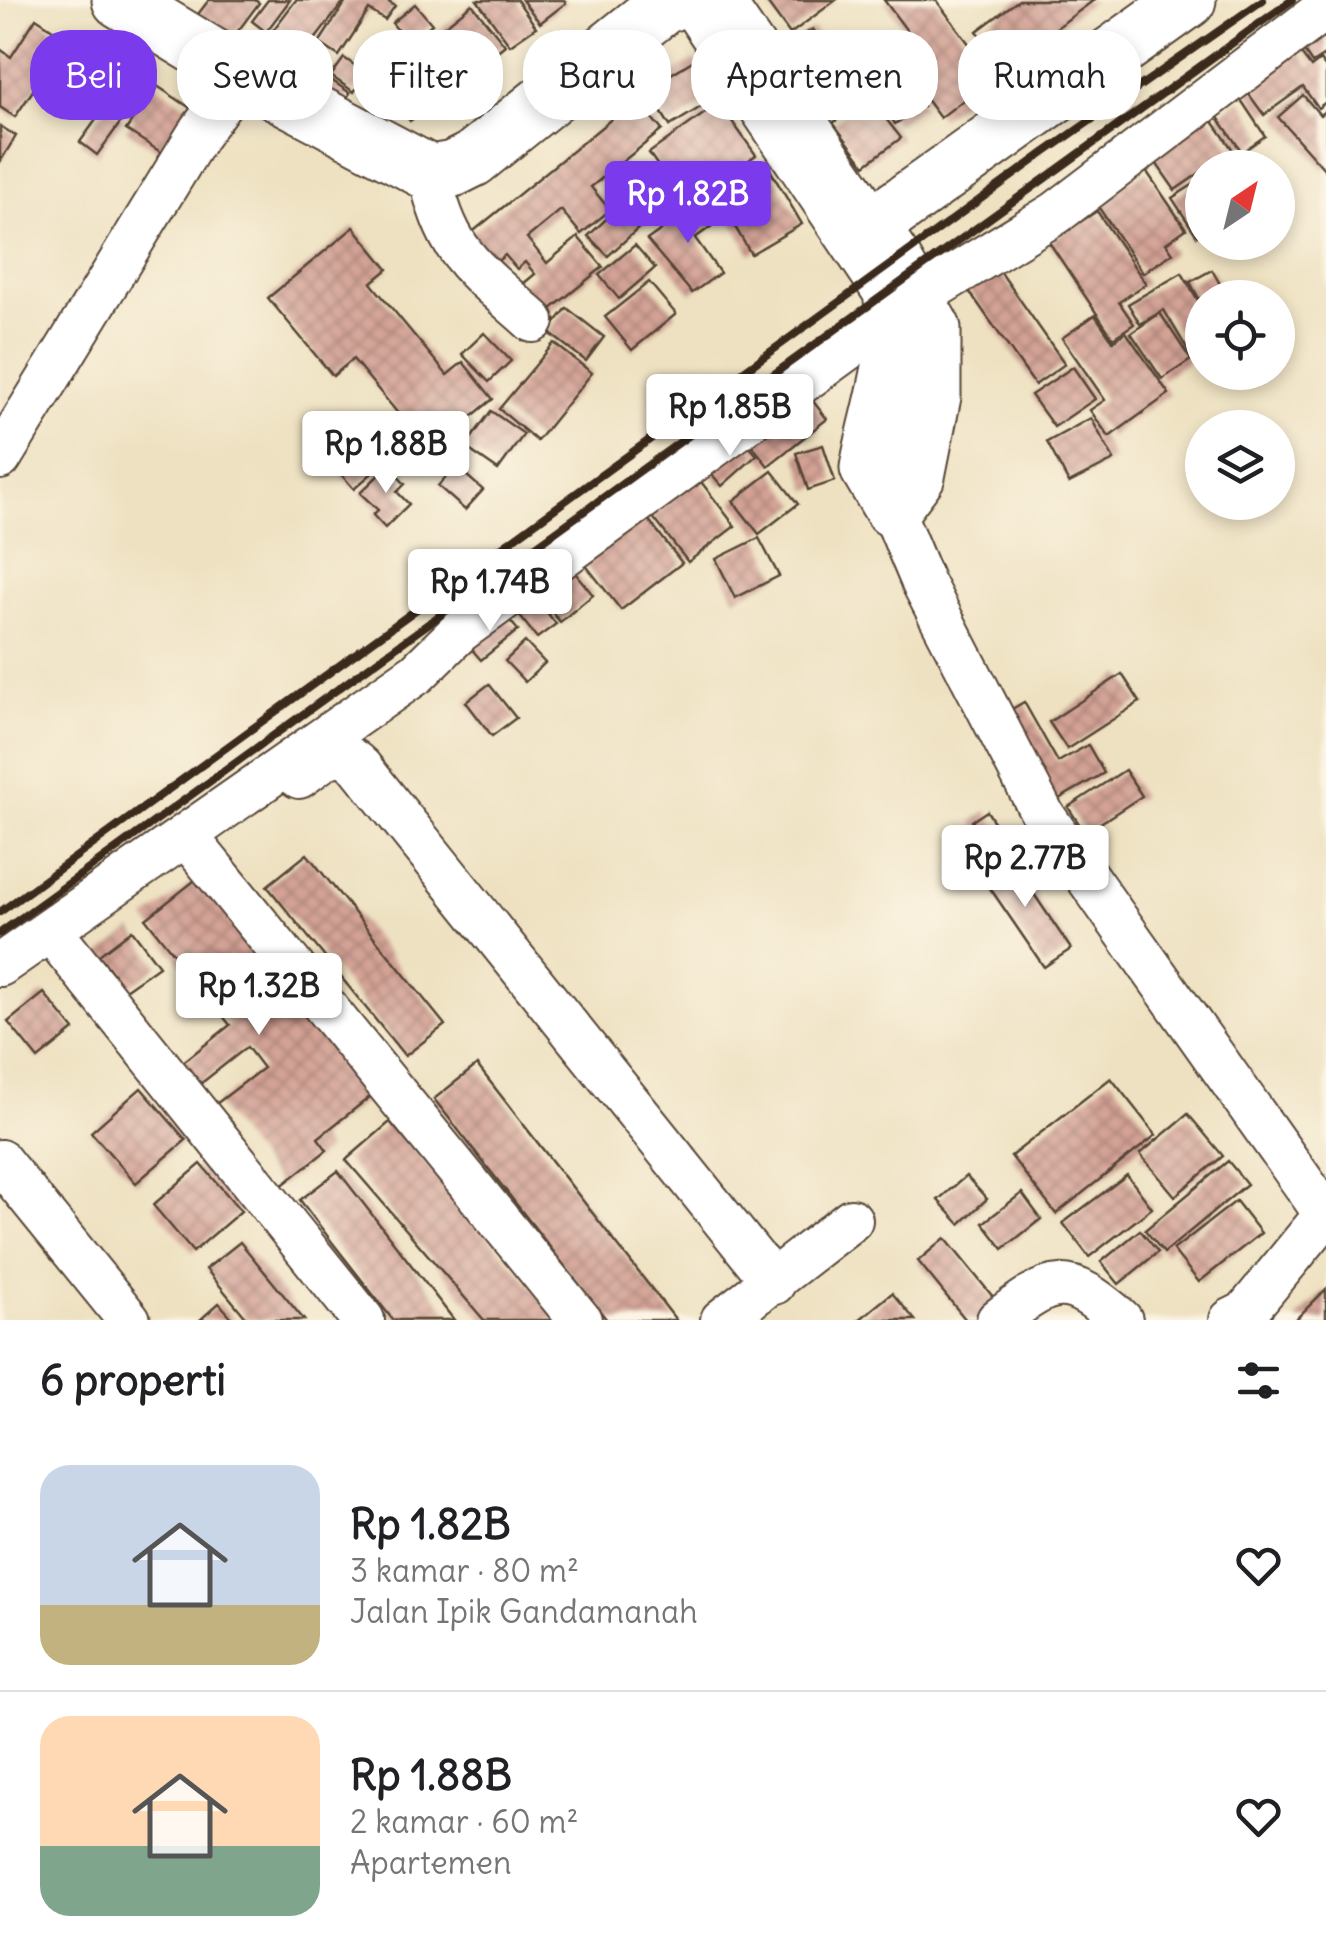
<!DOCTYPE html>
<html lang="id">
<meta charset="utf-8">
<style>
:root{--surface:#fff;--page:#f6f6f6;--text:#202124;--muted:#757577;--line:#e0e0e0;--accent:#7c3aed}
body{margin:0;font-family:Delius,sans-serif;background:var(--page);color:var(--text);height:100vh;display:flex;flex-direction:column;font-size:38px;white-space:nowrap}
*{box-sizing:border-box;margin:0}
p{font-size:32px;color:var(--muted)}
.icon{flex:none;width:55px;height:55px;fill:none;stroke:currentColor;stroke-width:2;stroke-linecap:round;stroke-linejoin:round}
.map{position:relative;height:1320px;overflow:hidden}
.details{display:flex;flex-direction:column;background:var(--surface);flex:1}
.details>*{flex:none}
.top-card{position:absolute;left:30px;top:30px;width:1268px;height:90px;display:flex;gap:20px}
.needle{width:65px;rotate:35deg}
.fabs{position:absolute;left:1185px;top:150px;display:grid;gap:20px}
.fabs a{display:grid;place-items:center;width:110px;height:110px;border-radius:50%;background:var(--surface);box-shadow:0 5px 15px #0003;font-size:50px}
.price{position:absolute;translate:-50% -85px;padding:0 22px;border-radius:10px;background:#fff;color:#222;font-size:32px;line-height:65px;filter:drop-shadow(0 2px 5px #0008)}
.price::after{content:'';position:absolute;left:50%;top:60px;width:30px;height:22px;margin-left:-15px;background:inherit;clip-path:polygon(0 0,100% 0,50% 100%)}
.price.on{background:var(--accent);color:#fff}
ul{padding:0;list-style:none}
li{display:flex;align-items:center;gap:30px;height:250px;padding:0 40px}
li+li{border-top:2px solid var(--line)}
li span{display:grid;place-items:center;flex:none;width:280px;height:200px;border-radius:30px;color:#555}
li>.icon{margin-inline-start:auto}
span .icon{width:120px;height:120px;fill:#fffc;stroke-width:1}
li b{font-size:42px}
h2{display:flex;justify-content:space-between;align-items:center;height:120px;padding:0 40px;font-size:42px}
.pill{padding:0 35px;border-radius:40px;background:var(--surface);box-shadow:0 5px 15px #0003;font-size:35px;line-height:90px}
.pill.on{background:var(--accent);color:#fff}
.map>svg:first-child{display:block}
.building{fill:url(#building-cross-hatch)}
.lines{fill:none;stroke-linecap:round;stroke-linejoin:round}
.minor-casing{stroke:#564536;stroke-width:46}
.major-casing{stroke:#564536;stroke-width:59}
.minor{stroke:#fff;stroke-width:42}
.major{stroke:#fff;stroke-width:55}
.rail{stroke:#3b2a1e;stroke-width:8}
</style>
<div class="map">
<svg width="1326" height="1320" viewBox="0 0 1326 1320">
<defs>
<pattern id="building-cross-hatch" width="8" height="8" patternUnits="userSpaceOnUse" patternTransform="scale(2.5)"><rect width="8" height="8" fill="#d4a396"/><path d="M0 0l8 8M0 8l8-8" fill="none" stroke="#ad857a"/></pattern>
</defs>
<rect width="100%" height="100%" fill="#fcf5e5"/>
<filter id="ink" filterUnits="userSpaceOnUse"><feTurbulence type="fractalNoise" baseFrequency=".01" numOctaves="2"/><feDisplacementMap in="SourceGraphic" scale="20" xChannelSelector="R" yChannelSelector="G"/><feConvolveMatrix kernelMatrix="1 2 1 2 8 2 1 2 1" color-interpolation-filters="sRGB"/></filter>
<filter id="wash" filterUnits="userSpaceOnUse"><feTurbulence type="fractalNoise" baseFrequency=".0048" numOctaves="4" result="noise"/><feDisplacementMap in="SourceGraphic" scale="40" xChannelSelector="R" yChannelSelector="G"/><feGaussianBlur stdDeviation="2.25" result="paint"/><feColorMatrix in="noise" values="0 0 0 0 0 0 0 0 0 0 0 0 0 0 0 0 0 1.4 0 .05"/><feComposite in="paint" operator="in"/></filter>
<g filter="url(#wash)">
<rect width="100%" height="100%" fill="#eee1c1"/>
<g id="blocks">
<g class="building">
<path d="M209,0H255L259,3L229,43L195,18Z"/>
<path d="M268,0H290L266,32L252,21Z"/>
<path d="M296,0H345L295,66L264,42Z"/>
<path d="M347,0H385L395,6L385,20L369,10L339,56L319,43Z"/>
<path d="M477,0H517L536,27L510,45Z"/>
<path d="M522,0H564L566,3L540,23Z"/>
<path d="M765,0H836L790,34Z"/>
<path d="M884,0H936L994,77L940,118L899,63L919,47Z"/>
<path d="M1019,0H1094L1004,67L977,31Z"/>
<path d="M415,4L432,24L408,43L392,23Z"/>
<path d="M472,4L505,45L410,121L377,80Z"/>
<path d="M36,18L68,39L15,117L0,107V49L11,57Z"/>
<path d="M1326,21V61L1323,56L1312,63L1297,41Z"/>
<path d="M813,29L853,93L805,123L765,59Z"/>
<path d="M1293,43L1311,67L1320,60L1326,68V102L1318,108L1303,87L1264,115L1240,82Z"/>
<path d="M344,58L366,73L354,92L331,76Z"/>
<path d="M894,59L923,106L895,124L866,76Z"/>
<path d="M694,60L717,97L670,126L647,89Z"/>
<path d="M321,73L350,93L334,116L305,95Z"/>
<path d="M142,76L204,117L175,161L126,130L134,118L121,110Z"/>
<path d="M1303,95L1320,115L1326,110V171L1278,117Z"/>
<path d="M868,96L901,138L865,165L833,123Z"/>
<path d="M636,99L662,130L591,187L610,210L581,234L561,210L527,238L547,263L578,237L603,267L535,322L511,294L535,274L525,262L517,269L505,255L484,272L459,243Z"/>
<path d="M1241,100L1265,136L1242,152L1217,116Z"/>
<path d="M719,103L756,155L685,205L649,153Z"/>
<path d="M106,106L123,119L97,155L80,142Z"/>
<path d="M1205,110L1233,150L1175,190L1147,150Z"/>
<path d="M0,126L16,136L0,162Z"/>
<path d="M766,163L802,224L751,254L715,193Z"/>
<path d="M1147,172L1186,229L1166,243L1173,253L1143,273L1093,199Z"/>
<path d="M1202,179V233L1197,236L1172,198Z"/>
<path d="M634,193L654,214L608,256L588,236Z"/>
<path d="M706,198L722,219L695,238L720,273L692,293L647,240Z"/>
<path d="M1097,211L1146,284L1119,302L1134,324L1113,338L1049,242Z"/>
<path d="M354,227L388,269L371,283L447,375L463,362L493,399L429,451L353,359L333,376L268,298Z"/>
<path d="M635,245L655,268L619,299L599,275Z"/>
<path d="M997,267L1065,364L1035,385L967,288Z"/>
<path d="M1212,270L1228,298H1202V304L1190,282Z"/>
<path d="M1182,273L1202,307V360L1196,364L1164,310L1140,324L1128,304Z"/>
<path d="M649,282L676,314L632,350L605,317Z"/>
<path d="M567,308L604,337L586,361L548,332Z"/>
<path d="M1160,313L1191,360L1162,379L1131,333Z"/>
<path d="M1095,315L1113,341L1126,332L1169,394L1109,437L1090,410L1105,400L1062,338Z"/>
<path d="M484,333L511,361L489,382L462,354Z"/>
<path d="M554,343L592,373L537,441L499,409Z"/>
<path d="M1073,367L1095,399L1054,427L1031,395Z"/>
<path d="M805,391L827,419L768,466L746,437Z"/>
<path d="M491,411L524,434L498,470L465,447Z"/>
<path d="M1091,418L1114,460L1069,483L1047,442Z"/>
<path d="M737,433L757,455L722,486L703,464Z"/>
<path d="M363,434L387,460L354,489L332,464Z"/>
<path d="M823,445L835,481L808,490L796,453Z"/>
<path d="M388,466L405,484L397,492L409,504L385,528L373,515L378,510L360,493Z"/>
<path d="M456,466L483,490L465,510L438,486Z"/>
<path d="M692,470L735,526L688,562L645,507Z"/>
<path d="M772,471L798,504L759,534L733,501Z"/>
<path d="M638,506L682,563L621,610L577,554Z"/>
<path d="M759,538L779,576L735,598L716,559Z"/>
<path d="M564,559L593,595L560,622L531,586Z"/>
<path d="M531,592L556,624L537,638L512,606Z"/>
<path d="M498,607L518,630L481,660L462,638Z"/>
<path d="M525,642L545,663L525,682L505,661Z"/>
<path d="M1122,674L1140,702L1067,749L1049,722Z"/>
<path d="M489,684L516,718L492,736L466,702Z"/>
<path d="M1024,702L1058,762L1088,745L1104,773L1050,804L1000,716Z"/>
<path d="M1125,770L1142,796L1085,833L1068,807Z"/>
<path d="M987,811L1008,844L993,854L972,821Z"/>
<path d="M307,854L445,1025L405,1056L267,886Z"/>
<path d="M1007,854L1071,949L1044,967L979,872Z"/>
<path d="M199,877L371,1096L318,1138L327,1150L280,1187L216,1104L263,1068L247,1047L199,1085L182,1063L230,1025L146,919Z"/>
<path d="M132,930L159,966L125,990L99,955Z"/>
<path d="M44,993L74,1030L38,1059L8,1022Z"/>
<path d="M477,1065L676,1320H607L434,1099Z"/>
<path d="M1111,1078L1156,1135L1056,1214L1011,1156Z"/>
<path d="M141,1088L186,1140L136,1183L91,1132Z"/>
<path d="M1188,1114L1223,1156L1175,1196L1140,1154Z"/>
<path d="M390,1122L561,1320H484L346,1160Z"/>
<path d="M1228,1161L1247,1184L1164,1253L1145,1230Z"/>
<path d="M201,1164L241,1211L193,1252L153,1205Z"/>
<path d="M338,1171L370,1212L454,1320H393L332,1242L300,1200Z"/>
<path d="M1127,1175L1152,1208L1089,1257L1063,1223Z"/>
<path d="M966,1176L987,1199L960,1224L938,1200Z"/>
<path d="M1022,1193L1041,1219L1003,1249L983,1223Z"/>
<path d="M1236,1201L1261,1233L1199,1282L1173,1250Z"/>
<path d="M1140,1230L1158,1252L1119,1284L1101,1262Z"/>
<path d="M945,1238L998,1303L977,1320H966L918,1261Z"/>
<path d="M240,1242L295,1309L304,1320H248L206,1269Z"/>
<path d="M1326,1289V1320H1295Z"/>
<path d="M892,1293L915,1320H859Z"/>
<path d="M219,1303L234,1320H200Z"/>
</g>
</g>
</g>
<g filter="url(#ink)">
<use href="#blocks" fill-opacity="0" stroke="#564536" stroke-width="2.5"/>
<g class="lines">
<g class="minor-casing">
<g id="minor">
<path d="M430,173C445,253 475,269 533,321"/>
<path d="M0,458L197,136L242,74"/>
<path d="M892,509L923,583L1043,815L1326,1215"/>
<path d="M299,777C324,760 335,742 360,767L774,1283"/>
<path d="M196,848L580,1320"/>
<path d="M65,949L363,1320"/>
<path d="M0,965L417,673L460,631L916,299L1056,213L1326,8"/>
<path d="M0,1161L129,1320"/>
<path d="M722,1320L851,1220"/>
<path d="M998,1320C1055,1276 1066,1273 1121,1320"/>
<path d="M1231,1320L1245,1313L1326,1214"/>
</g>
</g>
<g class="major-casing">
<g id="major">
<path d="M120,0L242,74L430,173L453,169L473,159L662,7L677,0"/>
<path d="M696,0L890,289C904,348 878,409 868,468L892,509L917,476L933,396V329L895,263L714,0"/>
<path d="M869,228L1188,0"/>
</g>
</g>
<use href="#minor" class="minor"/>
<use href="#major" class="major"/>
<g class="rail">
<path d="M0,912L1044,153L1263,0"/>
<path d="M0,933L1292,0"/>
</g>
</g>
</g>
</svg>
<div class="fabs">
<a><svg class="needle" viewBox="-14 -14 28 28"><path d="M0-13l5 13h-10z" fill="#e53935"/><path d="M0 13l5-13h-10z" fill="#757577"/></svg></a>
<a><svg class="icon" aria-label="locate" viewBox="0 0 24 24"><circle cx="12" cy="12" r="6"/><path d="M12 2v4M12 18v4M2 12h4M18 12h4"/></svg></a>
<a><svg class="icon" aria-label="layers" viewBox="0 0 24 24"><path d="M12 4l9 5-9 5-9-5zM3 14l9 5 9-5"/></svg></a>
</div>
<b class="price on" style="left:688px;top:246px">Rp 1.82B</b>
<b class="price" style="left:730px;top:459px">Rp 1.85B</b>
<b class="price" style="left:386px;top:496px">Rp 1.88B</b>
<b class="price" style="left:490px;top:634px">Rp 1.74B</b>
<b class="price" style="left:1025px;top:910px">Rp 2.77B</b>
<b class="price" style="left:259px;top:1038px">Rp 1.32B</b>
<div class="top-card">
<a class="pill on">Beli</a>
<a class="pill">Sewa</a>
<a class="pill">Filter</a>
<a class="pill">Baru</a>
<a class="pill">Apartemen</a>
<a class="pill">Rumah</a>
</div>
</div>
<section class="details">
<h2>6 properti<svg class="icon" aria-label="filters" viewBox="0 0 24 24"><path d="M4 7h16M4 17h16"/><circle cx="9" cy="7" r="2"/><circle cx="15" cy="17" r="2"/></svg></h2>
<ul>
<li><span style="background:linear-gradient(#c9d6e8 70%,#c2b280 0)"><svg class="icon" aria-label="home" viewBox="0 0 24 24"><path d="M3 11l9-7 9 7M6 9v11h12V9"/></svg></span><div><b>Rp 1.82B</b><p>3 kamar · 80 m²</p><p>Jalan Ipik Gandamanah</p></div><svg class="icon" aria-label="heart" viewBox="0 0 24 24"><path d="M12 20l-8-8c-3-5 5-10 8-4 3-6 11-1 8 4z"/></svg></li>
<li><span style="background:linear-gradient(#ffd9b3 65%,#7fa58c 0)"><svg class="icon" aria-label="home" viewBox="0 0 24 24"><path d="M3 11l9-7 9 7M6 9v11h12V9"/></svg></span><div><b>Rp 1.88B</b><p>2 kamar · 60 m²</p><p>Apartemen</p></div><svg class="icon" aria-label="heart" viewBox="0 0 24 24"><path d="M12 20l-8-8c-3-5 5-10 8-4 3-6 11-1 8 4z"/></svg></li>
</ul>
</section>
